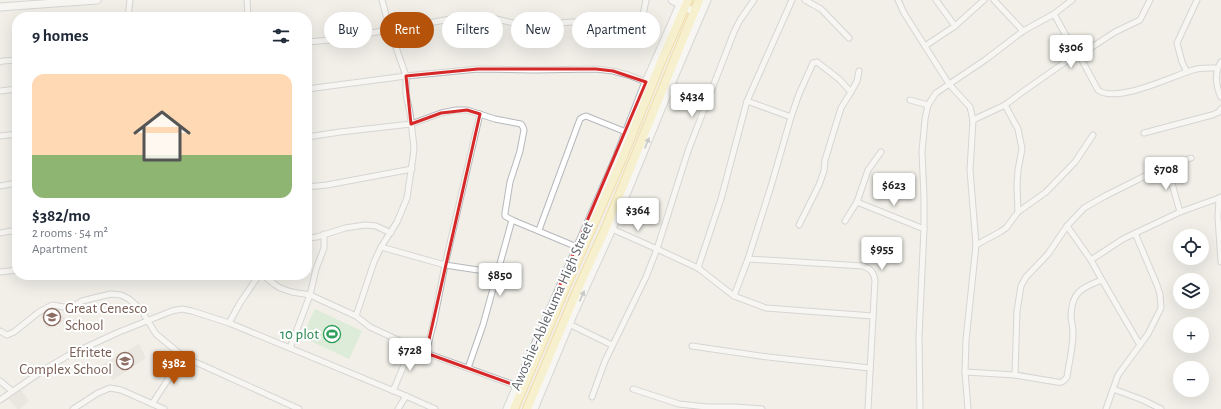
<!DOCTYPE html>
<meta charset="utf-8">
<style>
:root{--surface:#fff;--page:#f6f6f7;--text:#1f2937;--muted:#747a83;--line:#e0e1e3;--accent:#b45309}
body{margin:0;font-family:"Alegreya Sans",sans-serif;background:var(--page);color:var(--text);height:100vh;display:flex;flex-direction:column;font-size:15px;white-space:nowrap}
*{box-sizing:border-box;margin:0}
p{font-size:13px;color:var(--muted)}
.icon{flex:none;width:22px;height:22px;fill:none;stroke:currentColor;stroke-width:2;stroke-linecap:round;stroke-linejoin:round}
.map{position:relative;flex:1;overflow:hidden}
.side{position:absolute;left:12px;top:12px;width:300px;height:268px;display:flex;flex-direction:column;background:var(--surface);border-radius:16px;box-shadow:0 4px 16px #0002}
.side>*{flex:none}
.guide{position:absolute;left:324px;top:12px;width:380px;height:36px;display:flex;gap:8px}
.fabs{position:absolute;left:1173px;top:229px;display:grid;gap:8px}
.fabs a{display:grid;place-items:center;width:36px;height:36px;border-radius:50%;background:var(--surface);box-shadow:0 4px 16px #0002;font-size:20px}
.price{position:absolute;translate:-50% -34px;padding:0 9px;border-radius:4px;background:#fff;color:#222;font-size:13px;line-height:26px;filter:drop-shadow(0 1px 2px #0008)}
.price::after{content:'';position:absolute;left:50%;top:24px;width:12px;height:9px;margin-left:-6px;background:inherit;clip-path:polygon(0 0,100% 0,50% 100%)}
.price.active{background:var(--accent);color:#fff}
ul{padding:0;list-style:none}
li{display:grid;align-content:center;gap:8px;height:212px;padding:0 20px}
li+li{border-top:1px solid var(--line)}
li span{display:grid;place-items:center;height:124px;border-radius:12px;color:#555}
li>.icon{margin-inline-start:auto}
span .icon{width:72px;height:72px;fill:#fffc;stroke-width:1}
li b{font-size:17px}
h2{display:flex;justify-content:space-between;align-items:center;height:48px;padding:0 20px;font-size:17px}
.chip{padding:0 14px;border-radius:18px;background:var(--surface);box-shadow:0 4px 16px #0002;font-size:14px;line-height:36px}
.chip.active{background:var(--accent);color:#fff}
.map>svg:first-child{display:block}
.education{fill:#e1ded6}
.pitch{fill:#c5e8c5}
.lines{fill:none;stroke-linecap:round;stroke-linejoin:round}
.street-casing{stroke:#b5b8bc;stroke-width:7}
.secondary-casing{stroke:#b6babf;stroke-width:9}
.primary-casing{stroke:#f2c960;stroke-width:10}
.street{stroke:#fff;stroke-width:5}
.secondary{stroke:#fff;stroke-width:7}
.primary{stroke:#fff2af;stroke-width:8}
.oneway{fill:#979a9d}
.marked{fill:none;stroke:#d62828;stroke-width:3;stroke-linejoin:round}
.labels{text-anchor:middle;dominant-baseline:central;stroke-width:4;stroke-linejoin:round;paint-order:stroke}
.street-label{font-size:15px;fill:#5f6368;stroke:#fff}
.education-label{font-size:15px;fill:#785e54;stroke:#fff;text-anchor:start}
.leisure-label{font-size:15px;fill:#27864d;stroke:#fff;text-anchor:end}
</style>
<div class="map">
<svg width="1221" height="409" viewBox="0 0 1221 409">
<rect width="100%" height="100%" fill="#f1efe8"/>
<g class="education">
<path d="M53,306L67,320L47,328L40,313Z"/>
<path d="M139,344L146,358L113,380L103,364Z"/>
<path d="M20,388L29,401L20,409H17L7,397Z"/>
</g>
<path class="pitch" d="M315,309L362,331L349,359L302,337Z"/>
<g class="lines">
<g class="street-casing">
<g id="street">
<path d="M247,0L248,17"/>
<path d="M805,0L821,9L849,38"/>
<path d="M898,0L904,13L949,84L970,107L973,120L970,170L976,245L966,340L965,372L968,409"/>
<path d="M936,0L955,26"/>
<path d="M994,0L1023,31"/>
<path d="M1054,14L1069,41L1078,53L1098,90C1117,104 1172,76 1193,70C1201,67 1208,68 1217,68"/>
<path d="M128,17L130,0"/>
<path d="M307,42L331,40L462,17C470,17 478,16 486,17C500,19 513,24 526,25C550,26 573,19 597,22C610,23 624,30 635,30C643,24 644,9 646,0"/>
<path d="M925,46L955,26L984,0"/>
<path d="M0,62L3,61L17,60"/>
<path d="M1221,62C1214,73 1216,86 1221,97"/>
<path d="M1187,72L1182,62L1177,43L1197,0"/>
<path d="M307,89L406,76L478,69L534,70L596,69L613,71L628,75L646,82"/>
<path d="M0,91L17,89"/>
<path d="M851,92L857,81L859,71"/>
<path d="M910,100L928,105"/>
<path d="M747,101L791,117"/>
<path d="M1005,105L1018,129L1022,149L1018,170L1017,185L1018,212"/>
<path d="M973,120L1005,105L1021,93L1078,53L1089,49L1115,32L1140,20L1150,0"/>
<path d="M1144,133L1212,115L1219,112L1221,109"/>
<path d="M0,136L17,134"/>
<path d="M307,137L340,132L411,124L441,113L456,110H467L495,119L521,124L523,127L524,130L520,151L510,182L505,213V216L512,220L577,247"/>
<path d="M1167,166L1180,212"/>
<path d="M0,186L17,183"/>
<path d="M307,187L327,185L412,169"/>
<path d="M1219,198L1218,217L1221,262"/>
<path d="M857,202L924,229"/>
<path d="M845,221L857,202L868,170L881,152"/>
<path d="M1067,226L1091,260L1102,280L1140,345"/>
<path d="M612,229L657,249L688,151L734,32L740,20L754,0"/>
<path d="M539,230L580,119L583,117L586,116L626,132"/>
<path d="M0,233L17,230"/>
<path d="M307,238L317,237L345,228L365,225L376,226L391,233"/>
<path d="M976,245L1000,232L1006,228L1018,212L1046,192L1075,162L1093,135"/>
<path d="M381,247L445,265L498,273"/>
<path d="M748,259L863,266C870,268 874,272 875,280L868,409"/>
<path d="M1091,260L1123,239L1180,212L1219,198L1221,197"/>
<path d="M698,268L734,296L766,308L873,316"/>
<path d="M0,272L17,270"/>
<path d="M263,275L274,284L280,288L292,292L310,295L356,316L370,327L426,353L517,386"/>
<path d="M734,296L748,259L772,183L791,117L799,94L813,63L817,62L839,79L851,92L841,108L825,160L824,171L819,185L799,225"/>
<path d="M356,316L374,262L381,247L397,222L407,198L413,157L414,147L410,113L406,94V76L390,30L382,0"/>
<path d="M229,323L240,303L259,275"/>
<path d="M569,324L612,345"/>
<path d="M0,331L7,335L14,332L39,312L52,305L70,308L82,301L94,298L111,294L121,295L129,299L136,305L141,310L156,334L185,358L202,365L299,409"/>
<path d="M692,346L768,357L870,368"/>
<path d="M290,348L310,295L316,269L324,248V234"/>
<path d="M426,353L434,321L445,265L480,114"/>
<path d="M468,368L483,325L512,220"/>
<path d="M965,372L1015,375L1057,382C1062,383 1064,381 1067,377C1069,362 1073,348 1073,333C1073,328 1072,323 1071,318C1071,292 1081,288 1102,280"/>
<path d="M1015,375L1017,311L1021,286L1026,277L1048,254L1067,226L1084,208L1105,196L1157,170L1191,158"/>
<path d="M0,381L12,391"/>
<path d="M633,389L679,404L707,407H735L762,409"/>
<path d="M1113,389L1143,400L1161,409"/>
<path d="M393,391L412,346"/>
<path d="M592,397L605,361L646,277L657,249L698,268L721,199L747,101L792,0"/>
<path d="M0,400L45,369L69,355L119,332L172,311L182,309L192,311L229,323L406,396L435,409"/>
<path d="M152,404L167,381L185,358"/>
<path d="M73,409L98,393L110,388L121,390L164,409"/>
<path d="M398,409L406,396"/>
<path d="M920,409L919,336L924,229V197L922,152L925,119L928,105L936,93L985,60L1023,31L1054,14L1072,0"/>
<path d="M1106,409L1118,375L1148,334L1161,308L1160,294L1157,285L1135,233"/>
</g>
</g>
<g class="secondary-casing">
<g id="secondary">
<path d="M672,0L694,12"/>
<path d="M0,7L97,0"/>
<path d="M507,409L617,156L646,82L682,0"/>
<path d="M534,409L573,315L612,229L675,75L707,0"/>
</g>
</g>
<g class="primary-casing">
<g id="primary">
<path d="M514,409L567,284L622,159L661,62L688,0"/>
<path d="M527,409L577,291L607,225L699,0"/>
</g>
</g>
<use href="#street" class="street"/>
<use href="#secondary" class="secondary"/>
<use href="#primary" class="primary"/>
</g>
<defs><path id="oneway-solid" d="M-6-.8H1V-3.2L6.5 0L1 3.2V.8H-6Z"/></defs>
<g class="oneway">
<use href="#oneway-solid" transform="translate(647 143) rotate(-68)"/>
<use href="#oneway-solid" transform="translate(582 296) rotate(-65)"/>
</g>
<path d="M0 0H1221V409H0ZM478,69H596L613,71L646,82L517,386L426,353L480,114L467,110L441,113L411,124L406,76Z" fill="#f1efe8" fill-opacity=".55" fill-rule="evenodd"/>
<path class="marked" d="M478,69H596L613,71L646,82L517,386L426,353L480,114L467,110L441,113L411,124L406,76Z"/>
<defs>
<g id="school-ring" transform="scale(0.9)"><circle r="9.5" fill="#fff" stroke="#8d6e63" stroke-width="1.5"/><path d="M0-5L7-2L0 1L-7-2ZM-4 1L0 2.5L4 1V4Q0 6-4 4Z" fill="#8d6e63"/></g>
<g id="stadium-ring" transform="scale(0.9)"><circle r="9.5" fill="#fff" stroke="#2e9e5b" stroke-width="1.5"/><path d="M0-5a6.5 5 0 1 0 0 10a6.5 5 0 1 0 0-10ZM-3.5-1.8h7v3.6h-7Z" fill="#2e9e5b"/></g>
</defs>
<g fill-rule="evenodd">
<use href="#school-ring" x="52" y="317"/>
<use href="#stadium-ring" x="332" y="334"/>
<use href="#school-ring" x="125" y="361"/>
</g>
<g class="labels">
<g class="street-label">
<text transform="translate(552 306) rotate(-66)">Awoshie-Ablekuma High Street</text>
</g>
<g class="education-label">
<text x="65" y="308">Great Cenesco<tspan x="65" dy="17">School</tspan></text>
<text x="112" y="352" text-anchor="end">Efritete<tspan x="112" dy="17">Complex School</tspan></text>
</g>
<g class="leisure-label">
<text x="319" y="334">10 plot</text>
</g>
</g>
</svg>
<div class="fabs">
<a><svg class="icon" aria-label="locate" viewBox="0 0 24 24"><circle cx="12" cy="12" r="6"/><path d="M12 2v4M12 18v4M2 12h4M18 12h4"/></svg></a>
<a><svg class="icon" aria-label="layers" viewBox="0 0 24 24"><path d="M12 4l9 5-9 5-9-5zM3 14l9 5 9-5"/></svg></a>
<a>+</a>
<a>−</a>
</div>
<b class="price" style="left:1071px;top:69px">$306</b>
<b class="price" style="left:692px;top:118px">$434</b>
<b class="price" style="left:1166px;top:191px">$708</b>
<b class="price" style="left:894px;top:207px">$623</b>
<b class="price" style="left:638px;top:232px">$364</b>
<b class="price" style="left:882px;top:271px">$955</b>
<b class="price" style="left:500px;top:297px">$850</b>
<b class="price" style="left:410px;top:372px">$728</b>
<b class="price active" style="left:174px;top:385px">$382</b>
<div class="guide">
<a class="chip">Buy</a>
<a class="chip active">Rent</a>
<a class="chip">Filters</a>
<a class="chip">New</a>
<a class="chip">Apartment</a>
</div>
<section class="side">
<h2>9 homes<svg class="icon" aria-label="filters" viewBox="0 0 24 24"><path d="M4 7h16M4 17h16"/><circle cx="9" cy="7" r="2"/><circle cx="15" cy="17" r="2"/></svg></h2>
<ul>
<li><span style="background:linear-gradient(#ffd9b3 65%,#8fb573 0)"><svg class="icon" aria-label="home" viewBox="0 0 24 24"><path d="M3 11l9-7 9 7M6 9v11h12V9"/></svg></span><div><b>$382/mo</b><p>2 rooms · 54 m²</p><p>Apartment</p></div></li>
</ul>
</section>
</div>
